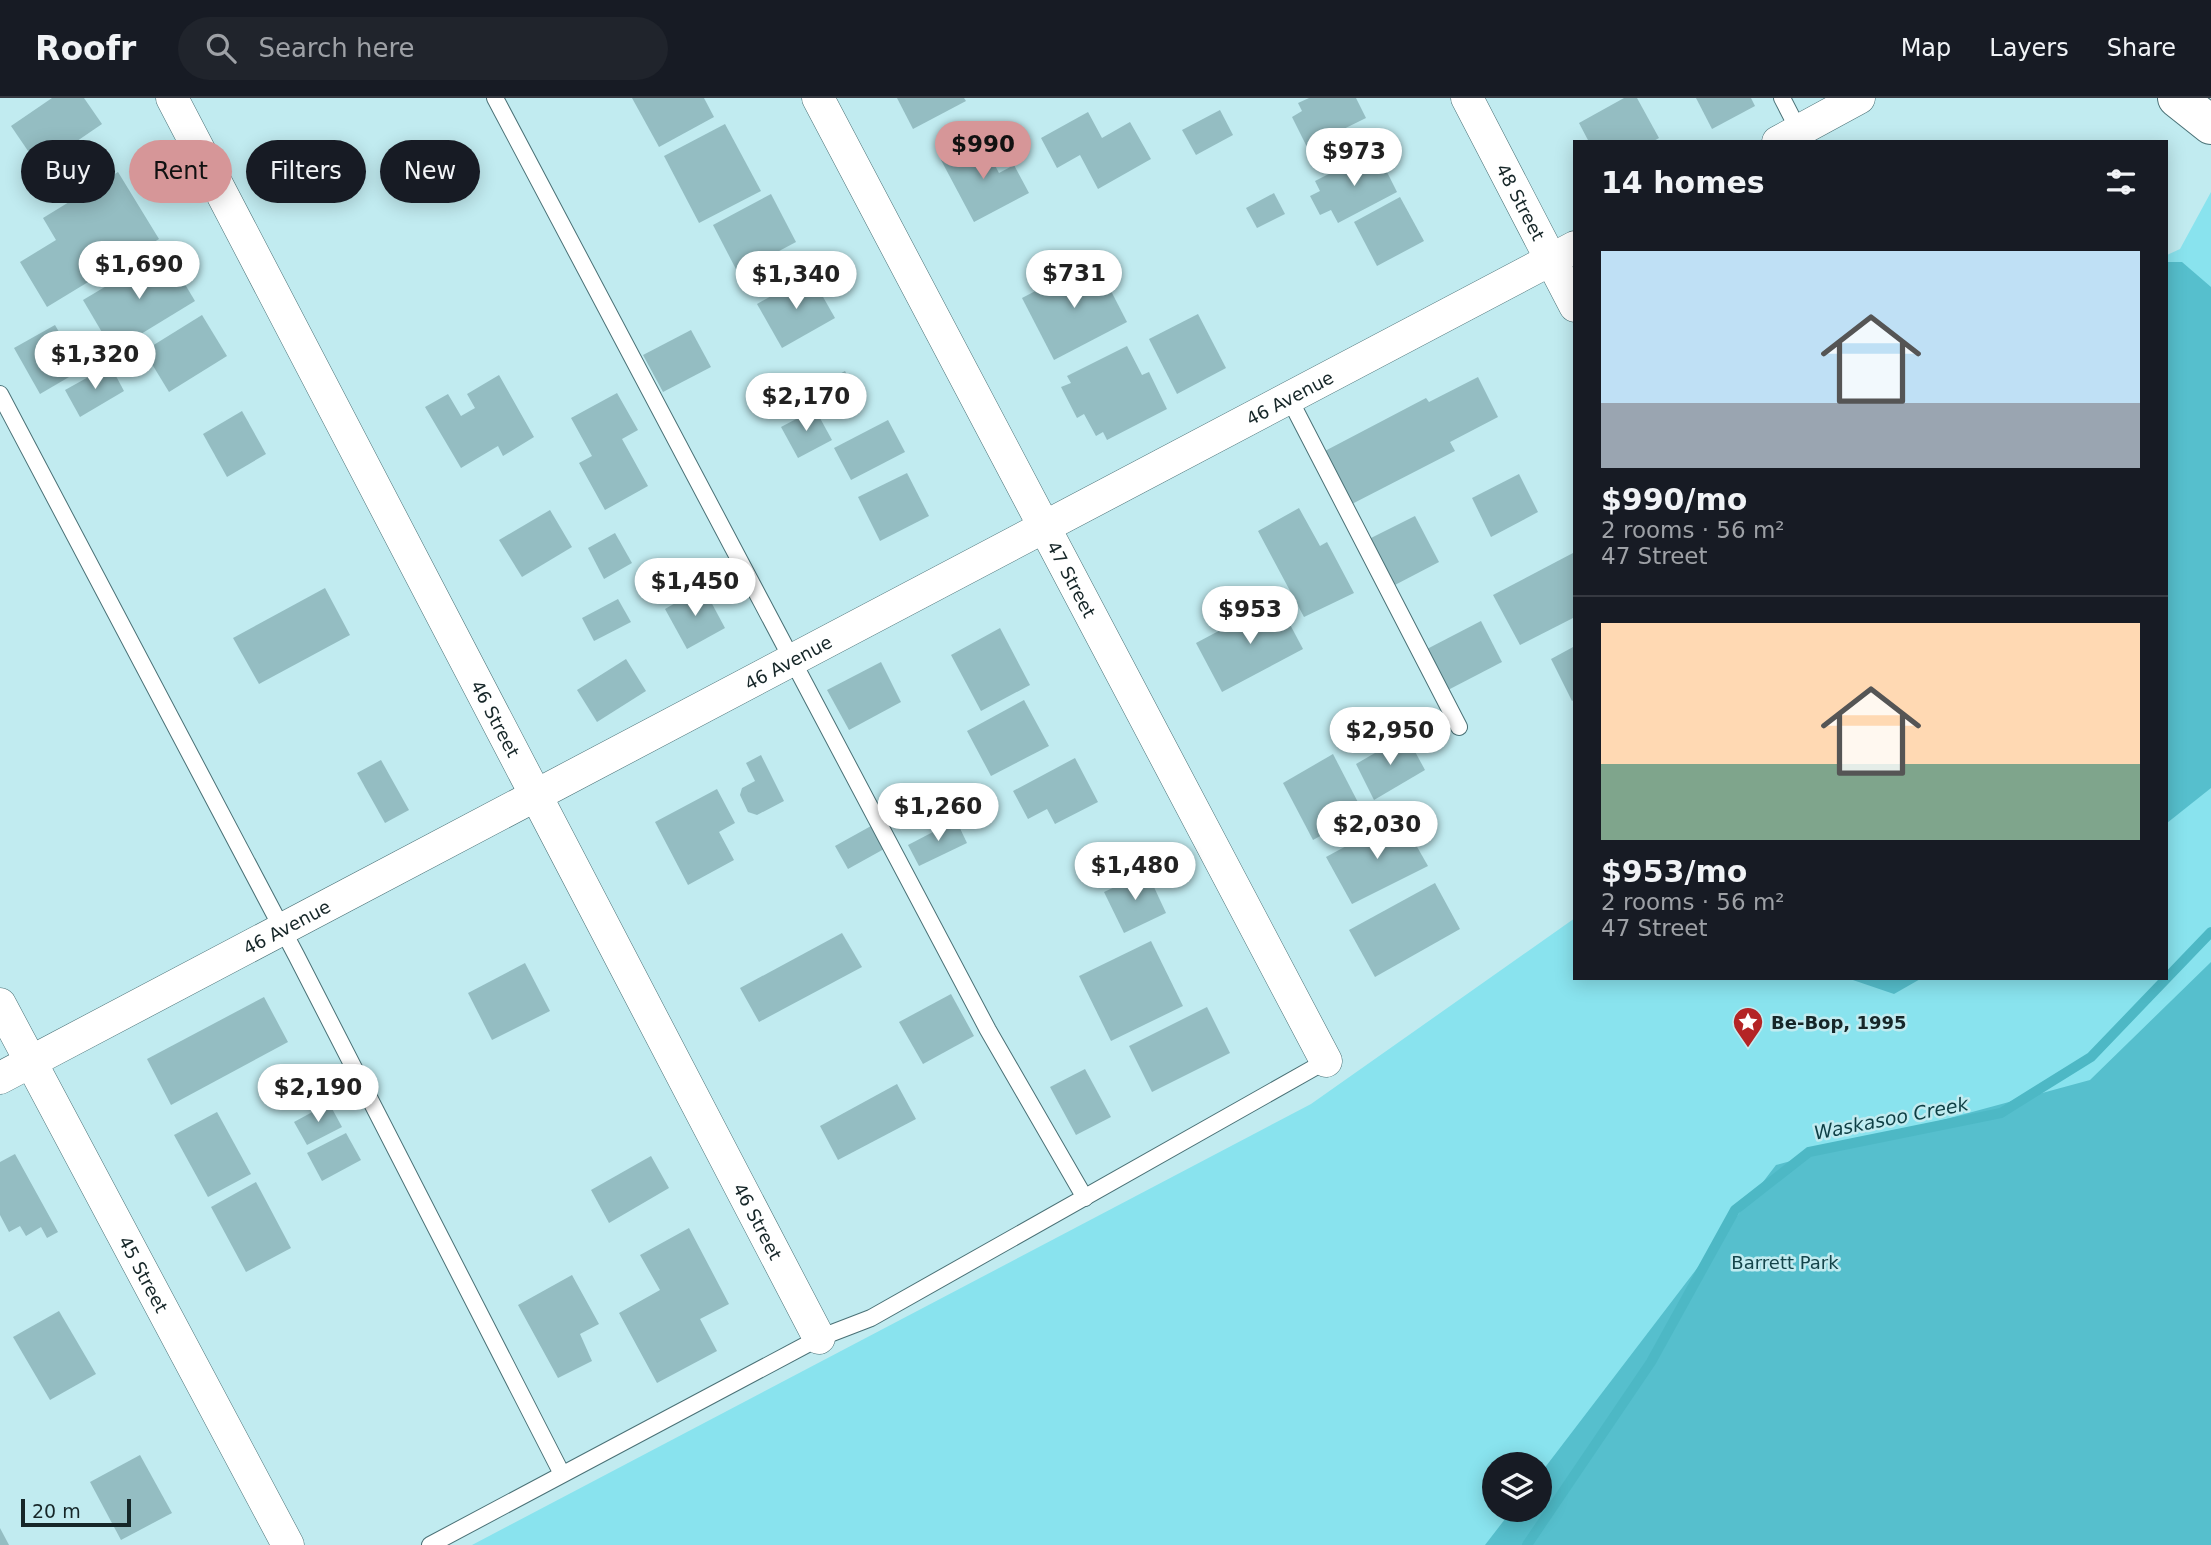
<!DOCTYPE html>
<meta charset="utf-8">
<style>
:root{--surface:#171b24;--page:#20242c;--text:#f1f3f6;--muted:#9ea1a6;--line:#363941;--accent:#d69698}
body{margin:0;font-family:"DejaVu Sans",sans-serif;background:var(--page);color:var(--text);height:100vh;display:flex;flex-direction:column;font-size:26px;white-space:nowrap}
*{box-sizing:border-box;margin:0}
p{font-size:23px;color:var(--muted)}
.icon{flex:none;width:38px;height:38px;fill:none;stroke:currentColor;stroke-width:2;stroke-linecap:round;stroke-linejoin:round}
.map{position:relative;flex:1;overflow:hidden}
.details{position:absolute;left:1573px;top:42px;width:595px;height:840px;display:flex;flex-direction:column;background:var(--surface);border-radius:0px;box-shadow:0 4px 18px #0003}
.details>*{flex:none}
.top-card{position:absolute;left:21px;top:42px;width:665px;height:63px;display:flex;gap:14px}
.fabs{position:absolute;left:1482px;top:1354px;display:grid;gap:14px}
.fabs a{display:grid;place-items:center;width:70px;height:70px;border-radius:50%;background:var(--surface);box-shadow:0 4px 18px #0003;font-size:35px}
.scale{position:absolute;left:21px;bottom:18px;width:110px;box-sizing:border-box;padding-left:7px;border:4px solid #162628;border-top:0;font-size:19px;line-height:24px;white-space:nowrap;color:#162628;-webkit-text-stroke:5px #c1ebf0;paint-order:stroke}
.price{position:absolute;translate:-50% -60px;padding:0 16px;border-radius:24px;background:#fff;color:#222;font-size:23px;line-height:46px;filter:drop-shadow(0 2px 4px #0008)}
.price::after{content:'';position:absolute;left:50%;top:42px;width:21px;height:16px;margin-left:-10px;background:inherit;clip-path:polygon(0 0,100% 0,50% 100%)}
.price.active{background:var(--accent);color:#111}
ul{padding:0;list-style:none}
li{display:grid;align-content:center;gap:14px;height:371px;padding:0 28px}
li+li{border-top:2px solid var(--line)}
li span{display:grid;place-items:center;height:217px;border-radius:0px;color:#555}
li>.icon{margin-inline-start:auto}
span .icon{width:126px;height:126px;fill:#fffc;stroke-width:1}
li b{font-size:30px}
h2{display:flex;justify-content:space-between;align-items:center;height:84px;padding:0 28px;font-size:30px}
.pill{padding:0 24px;border-radius:32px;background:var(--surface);box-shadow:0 4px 18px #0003;font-size:24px;line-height:63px}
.pill.active{background:var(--accent);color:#111}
header{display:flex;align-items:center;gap:42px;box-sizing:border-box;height:98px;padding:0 35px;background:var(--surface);border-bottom:2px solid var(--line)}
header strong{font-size:33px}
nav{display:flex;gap:38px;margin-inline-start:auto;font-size:24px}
.search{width:490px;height:63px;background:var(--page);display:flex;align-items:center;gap:18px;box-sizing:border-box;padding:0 24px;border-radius:38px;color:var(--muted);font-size:26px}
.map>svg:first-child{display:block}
.green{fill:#89e3ee;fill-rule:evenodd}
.forest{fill:#56bfcd}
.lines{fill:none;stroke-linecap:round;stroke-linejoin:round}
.stream{stroke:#4db8c5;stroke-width:10}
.building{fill:#94bdc2}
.service-casing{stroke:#4a7176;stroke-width:18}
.minor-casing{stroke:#4a7176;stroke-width:33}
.secondary-casing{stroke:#4a7176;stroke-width:40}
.service{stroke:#fff;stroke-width:16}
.minor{stroke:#fff;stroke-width:32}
.secondary{stroke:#fff;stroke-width:38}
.labels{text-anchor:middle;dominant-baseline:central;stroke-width:5;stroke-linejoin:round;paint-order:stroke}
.street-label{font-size:18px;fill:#162628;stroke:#c1ebf0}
.poi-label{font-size:18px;font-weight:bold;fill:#162628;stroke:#c1ebf0;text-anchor:start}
.park-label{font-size:18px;fill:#14444a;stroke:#c1ebf0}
.water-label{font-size:19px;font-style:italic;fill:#0d3e44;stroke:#c1ebf0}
</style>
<header>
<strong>Roofr</strong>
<div class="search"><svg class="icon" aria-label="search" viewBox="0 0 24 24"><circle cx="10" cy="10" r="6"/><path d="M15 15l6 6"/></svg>Search here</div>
<nav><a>Map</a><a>Layers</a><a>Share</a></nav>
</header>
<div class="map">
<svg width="2211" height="1447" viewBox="0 0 2211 1447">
<rect width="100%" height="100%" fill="#c1ebf0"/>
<path class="green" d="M2211,94V1447H472L1311,1006L1575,820V880H2166L2167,157L2180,151ZM1494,1367H1540V1412H1494Z"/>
<g class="forest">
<path d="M2167,164H2182L2211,189V690L2167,725Z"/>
<path d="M2211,864V1447H1485L1512,1412H1540V1376L1776,1067L2090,982Z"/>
<path d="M1847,880H1922L1894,896Z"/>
</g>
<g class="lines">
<path class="stream" d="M1527,1447L1651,1264L1735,1112L1809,1054L2001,1015L2091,959L2211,834"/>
</g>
<g class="building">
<path d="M52,0H84L102,26L39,69L11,28Z"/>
<path d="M632,0H704L714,19L659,49Z"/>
<path d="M897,0H964L966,3L913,31Z"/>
<path d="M1309,0H1356L1366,20L1307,49L1292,19L1302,13L1298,5Z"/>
<path d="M1624,0H1637L1659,40L1652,44H1589L1579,25Z"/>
<path d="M1696,0H1751L1755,8L1712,31Z"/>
<path d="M1220,12L1233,37L1196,57L1182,32Z"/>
<path d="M1088,14L1102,40L1130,24L1151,61L1098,91L1080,57L1057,70L1041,40Z"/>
<path d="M725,26L761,93L699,125L664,58Z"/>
<path d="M981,41L999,75L1014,67L1029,95L974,124L941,62Z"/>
<path d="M1376,52L1397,94L1338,125L1331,112L1320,117L1310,98L1320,93L1315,83Z"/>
<path d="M118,74L159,141L47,209L20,164L56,142L43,120Z"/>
<path d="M1274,95L1285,116L1257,130L1246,110Z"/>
<path d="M771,96L796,144L738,175L713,127Z"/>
<path d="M1400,99L1424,143L1377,168L1354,124Z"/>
<path d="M165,153L195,203L113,253L83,202Z"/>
<path d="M1095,162L1127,224L1054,262L1022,200Z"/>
<path d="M810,176L835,220L782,250L757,206Z"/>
<path d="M1198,216L1226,270L1177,296L1149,241Z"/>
<path d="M202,217L227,258L169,294L144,253Z"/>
<path d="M55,227L81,272L40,296L14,250Z"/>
<path d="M691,232L711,269L663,294L643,257Z"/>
<path d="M1127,248L1142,277L1149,274L1167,311L1107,342L1103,334L1096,338L1084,316L1077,320L1061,289L1071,285L1067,278Z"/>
<path d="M110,267L124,293L80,319L65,292Z"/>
<path d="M845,273L856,294L828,309L816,289Z"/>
<path d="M499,277L534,339L503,358L498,348L461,370L425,309L448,296L461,318L475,310L467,296Z"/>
<path d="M1478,279L1498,319L1450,344L1455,353L1350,407L1323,354L1426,300L1429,304Z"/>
<path d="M617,295L638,332L622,341L648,388L605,412L579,365L592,358L571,320Z"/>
<path d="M815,311L832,342L798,360L781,329Z"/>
<path d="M242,313L266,356L227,379L203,336Z"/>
<path d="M888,322L905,354L851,382L834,350Z"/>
<path d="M907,375L929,418L880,443L858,399Z"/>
<path d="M1519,376L1538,414L1491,439L1472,400Z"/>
<path d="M1299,410L1320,448L1327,444L1354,495L1304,519L1258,433Z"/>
<path d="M550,412L572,449L522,479L499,442Z"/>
<path d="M1415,418L1439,464L1393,488L1369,441Z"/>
<path d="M615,435L632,465L604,481L588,450Z"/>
<path d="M1573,455L1575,519L1520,547L1493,497Z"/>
<path d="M703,489L725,530L687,551L665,511Z"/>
<path d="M325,490L350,537L259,586L233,540Z"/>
<path d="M618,501L631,524L594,543L582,520Z"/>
<path d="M1277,502L1303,551L1222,594L1196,545Z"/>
<path d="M1481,523L1502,564L1448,592L1427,551Z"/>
<path d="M1000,530L1030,587L981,613L951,557Z"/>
<path d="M1575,548V601L1572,603L1551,561Z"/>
<path d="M626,561L646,593L597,624L577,592Z"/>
<path d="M881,564L901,604L849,632L827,592Z"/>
<path d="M1024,602L1049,648L991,678L967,633Z"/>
<path d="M1406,637L1425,672L1374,702L1356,666Z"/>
<path d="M1333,656L1363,714L1313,742L1283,685Z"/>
<path d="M761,657L784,703L757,717L748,714L740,697L742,690L755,683L746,665Z"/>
<path d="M1075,660L1098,704L1055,726L1047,711L1028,721L1013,693Z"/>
<path d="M381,662L409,712L385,725L357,675Z"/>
<path d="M717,691L735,725L719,734L734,762L688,787L655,724Z"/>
<path d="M1400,719L1428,768L1352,806L1326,759Z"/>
<path d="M956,722L967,745L919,768L908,747Z"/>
<path d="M871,728L884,751L848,771L835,748Z"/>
<path d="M1147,774L1166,815L1124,835L1104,794Z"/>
<path d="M1435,785L1460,831L1375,879L1349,832Z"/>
<path d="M842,835L862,869L759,924L740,890Z"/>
<path d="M1151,843L1183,908L1111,943L1079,878Z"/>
<path d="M525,865L550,913L492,942L468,895Z"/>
<path d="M951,896L974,938L923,966L899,924Z"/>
<path d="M264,899L288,944L171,1007L147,961Z"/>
<path d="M1207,909L1230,955L1152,994L1129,948Z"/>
<path d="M1085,971L1111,1019L1076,1037L1050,989Z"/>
<path d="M897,986L916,1021L838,1062L820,1028Z"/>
<path d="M329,1005L342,1029L307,1047L294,1024Z"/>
<path d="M217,1014L251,1076L208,1099L174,1037Z"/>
<path d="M346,1035L361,1062L322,1083L307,1055Z"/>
<path d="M15,1056L58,1134L47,1140L41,1129L26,1138L20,1128L9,1134L0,1117V1064Z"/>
<path d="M651,1058L669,1090L609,1125L591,1092Z"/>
<path d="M256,1084L291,1150L246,1174L211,1109Z"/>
<path d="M689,1130L729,1206L700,1221L717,1253L657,1285L619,1215L660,1192L640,1157Z"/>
<path d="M572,1177L599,1226L580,1236L592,1263L558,1280L518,1207Z"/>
<path d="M59,1213L96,1276L50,1302L13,1239Z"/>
<path d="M140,1357L172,1415L121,1442L90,1384Z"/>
<path d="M0,1430L9,1447H0Z"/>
</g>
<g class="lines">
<g class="service-casing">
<g id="service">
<path d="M495,0L988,932L1085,1100"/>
<path d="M1782,0L1799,33"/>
<path d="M0,296L296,857L562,1376"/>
<path d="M1289,300L1459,629"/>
<path d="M430,1447L819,1240L871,1220L1326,963"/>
</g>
</g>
<g class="minor-casing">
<g id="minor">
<path id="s1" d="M172,0L819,1240"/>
<path id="s2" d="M818,0L1326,963"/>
<path id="s3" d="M1467,0L1575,208"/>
<path d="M1778,44L1859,0"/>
<path id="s4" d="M0,906L288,1447"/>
<path id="s5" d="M0,980L1575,149"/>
</g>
</g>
<g class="secondary-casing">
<path id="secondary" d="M2177,0L2211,27"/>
</g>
<use href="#service" class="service"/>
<use href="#minor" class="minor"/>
<use href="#secondary" class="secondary"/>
</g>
<defs>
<g id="sight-pin" transform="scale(1.575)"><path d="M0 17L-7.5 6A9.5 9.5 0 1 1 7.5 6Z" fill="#b42425" stroke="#c1ebf0"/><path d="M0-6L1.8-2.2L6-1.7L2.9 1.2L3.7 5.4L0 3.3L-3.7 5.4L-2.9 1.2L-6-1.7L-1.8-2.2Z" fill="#fff"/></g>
</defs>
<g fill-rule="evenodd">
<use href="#sight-pin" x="1748" y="924"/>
</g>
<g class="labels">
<g class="street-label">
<text stroke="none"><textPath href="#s3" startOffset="117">48 Street</textPath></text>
<text stroke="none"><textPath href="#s5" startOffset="1458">46 Avenue</textPath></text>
<text stroke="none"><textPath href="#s2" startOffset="544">47 Street</textPath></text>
<text stroke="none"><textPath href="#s5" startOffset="891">46 Avenue</textPath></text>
<text stroke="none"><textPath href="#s1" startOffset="700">46 Street</textPath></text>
<text stroke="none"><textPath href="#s5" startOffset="324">46 Avenue</textPath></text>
<text stroke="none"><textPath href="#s1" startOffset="1267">46 Street</textPath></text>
<text stroke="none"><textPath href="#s4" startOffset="306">45 Street</textPath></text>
</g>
<g class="poi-label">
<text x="1771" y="924">Be-Bop, 1995</text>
</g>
<g class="park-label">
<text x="1785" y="1164">Barrett Park</text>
</g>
<g class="water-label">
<text transform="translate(1891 1020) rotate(-11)">Waskasoo Creek</text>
</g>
</g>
</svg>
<div class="fabs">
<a><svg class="icon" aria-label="layers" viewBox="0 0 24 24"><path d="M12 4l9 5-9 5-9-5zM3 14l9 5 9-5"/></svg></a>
</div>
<div class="scale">20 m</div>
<b class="price active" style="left:983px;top:83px">$990</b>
<b class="price" style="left:1354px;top:90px">$973</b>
<b class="price" style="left:139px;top:203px">$1,690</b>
<b class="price" style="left:1074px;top:212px">$731</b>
<b class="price" style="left:796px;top:213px">$1,340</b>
<b class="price" style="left:95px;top:293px">$1,320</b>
<b class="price" style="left:806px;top:335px">$2,170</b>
<b class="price" style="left:695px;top:520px">$1,450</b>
<b class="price" style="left:1250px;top:548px">$953</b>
<b class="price" style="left:1390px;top:669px">$2,950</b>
<b class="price" style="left:938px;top:745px">$1,260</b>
<b class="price" style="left:1377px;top:763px">$2,030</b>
<b class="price" style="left:1135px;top:804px">$1,480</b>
<b class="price" style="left:318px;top:1026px">$2,190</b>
<div class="top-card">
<a class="pill">Buy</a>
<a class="pill active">Rent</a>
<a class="pill">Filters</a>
<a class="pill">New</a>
</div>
<section class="details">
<h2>14 homes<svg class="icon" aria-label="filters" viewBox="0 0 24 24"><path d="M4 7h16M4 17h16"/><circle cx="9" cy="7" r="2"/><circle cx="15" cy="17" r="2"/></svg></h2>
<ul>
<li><span style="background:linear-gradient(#bfe0f5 70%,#9aa5b1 0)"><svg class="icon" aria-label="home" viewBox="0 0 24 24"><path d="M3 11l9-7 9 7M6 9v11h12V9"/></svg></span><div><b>$990/mo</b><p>2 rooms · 56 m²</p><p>47 Street</p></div></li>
<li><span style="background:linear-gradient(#ffd9b3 65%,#7fa58c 0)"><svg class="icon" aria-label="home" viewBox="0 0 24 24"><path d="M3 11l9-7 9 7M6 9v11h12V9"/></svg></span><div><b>$953/mo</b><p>2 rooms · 56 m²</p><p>47 Street</p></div></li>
</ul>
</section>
</div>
